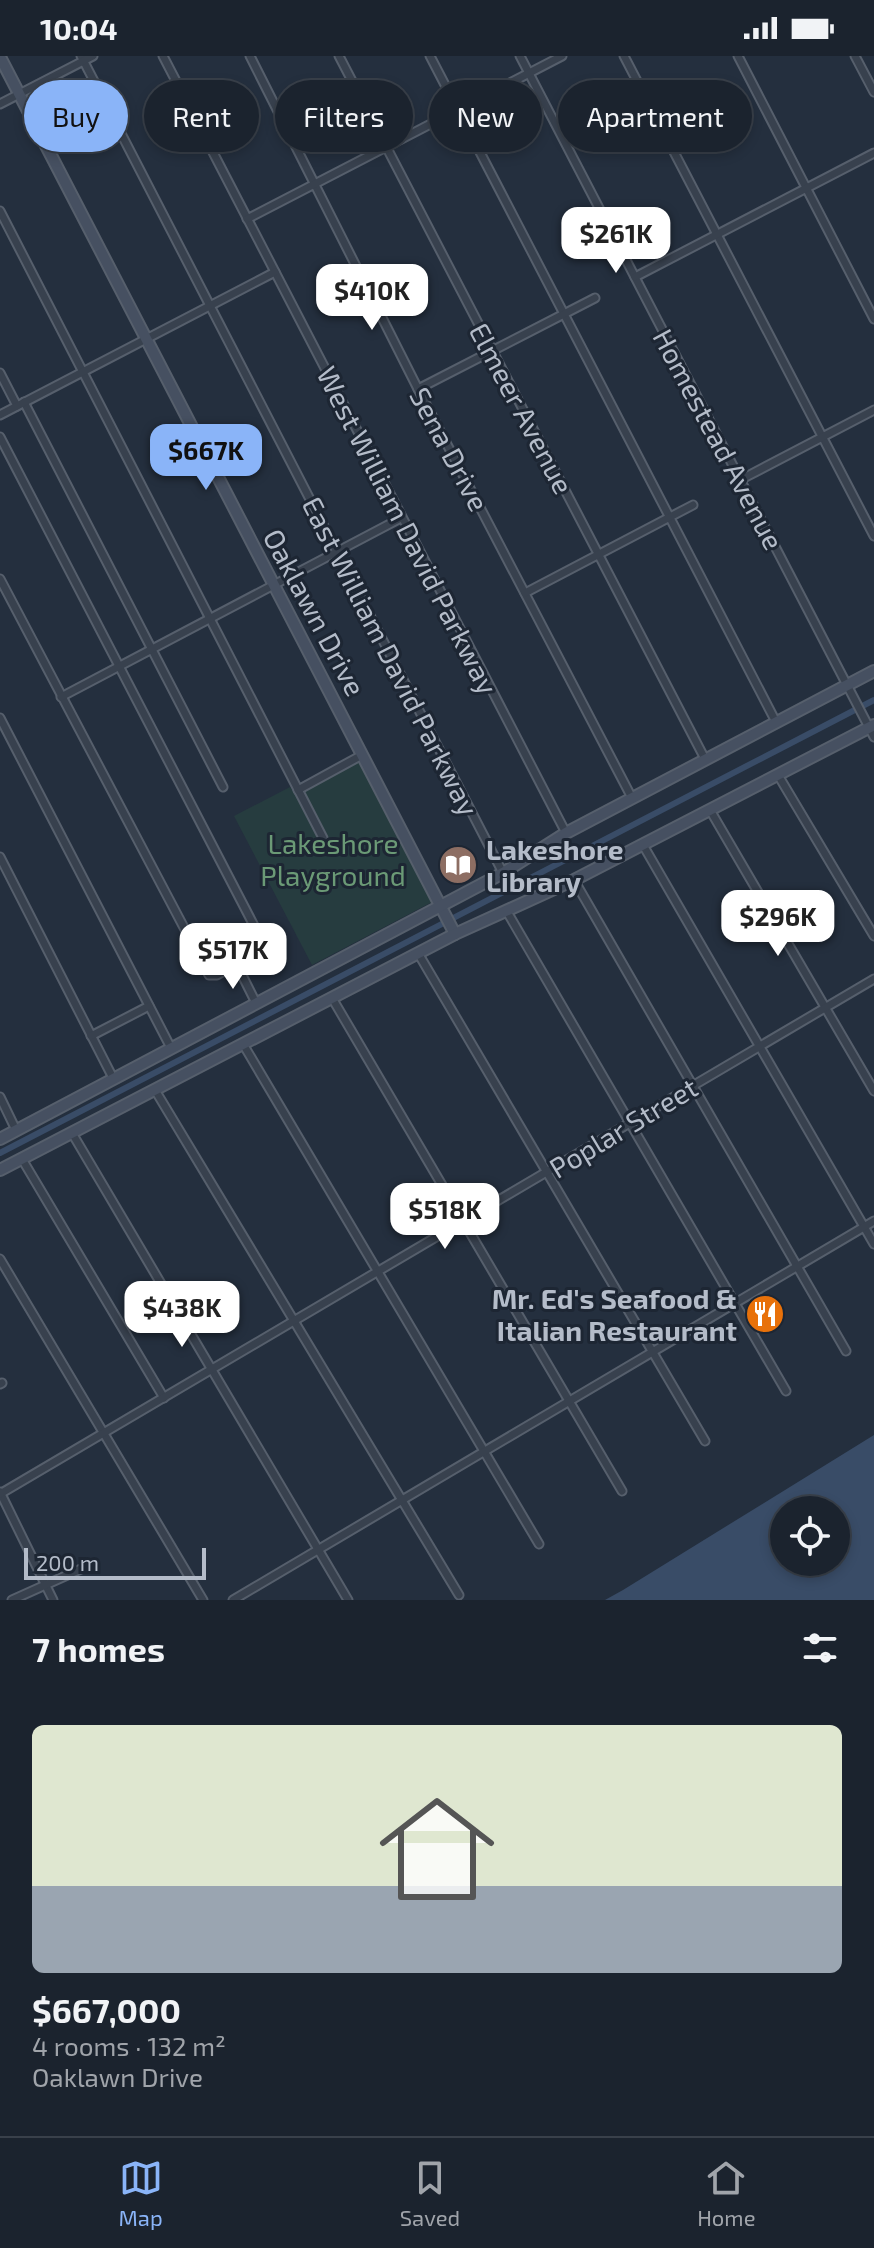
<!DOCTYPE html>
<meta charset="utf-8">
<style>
:root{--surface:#1b232e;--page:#242b36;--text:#f1f3f6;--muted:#a0a4aa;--line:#39404a;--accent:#8ab4f8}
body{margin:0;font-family:"Exo 2",sans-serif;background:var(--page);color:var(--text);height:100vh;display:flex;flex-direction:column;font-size:30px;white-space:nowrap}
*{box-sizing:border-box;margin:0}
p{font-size:26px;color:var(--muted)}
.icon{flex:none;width:44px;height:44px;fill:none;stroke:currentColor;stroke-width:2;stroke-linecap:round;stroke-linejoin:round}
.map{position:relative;height:1544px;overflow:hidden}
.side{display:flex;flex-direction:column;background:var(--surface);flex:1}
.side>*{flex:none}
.hud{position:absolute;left:24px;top:24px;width:826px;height:72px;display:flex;gap:16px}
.buttons{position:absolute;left:770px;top:1440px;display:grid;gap:16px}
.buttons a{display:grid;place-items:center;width:80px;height:80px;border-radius:50%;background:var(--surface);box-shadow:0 4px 12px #0003,0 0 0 2px var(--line);font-size:40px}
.scale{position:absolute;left:24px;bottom:20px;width:182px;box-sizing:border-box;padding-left:8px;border:4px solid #b4bcc9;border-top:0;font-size:22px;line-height:28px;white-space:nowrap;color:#b4bcc9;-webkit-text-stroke:6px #1d2633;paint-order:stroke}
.price{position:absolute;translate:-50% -68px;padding:0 18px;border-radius:16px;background:#fff;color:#222;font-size:26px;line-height:52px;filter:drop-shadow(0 2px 4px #0008)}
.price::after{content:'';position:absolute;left:50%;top:48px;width:24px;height:18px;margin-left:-12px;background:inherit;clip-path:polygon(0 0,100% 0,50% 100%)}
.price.selected{background:var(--accent);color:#111}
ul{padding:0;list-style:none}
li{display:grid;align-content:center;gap:16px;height:424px;padding:0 32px}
li span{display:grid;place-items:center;height:248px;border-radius:12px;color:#555}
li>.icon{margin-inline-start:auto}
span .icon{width:144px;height:144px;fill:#fffc;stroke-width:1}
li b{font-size:34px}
h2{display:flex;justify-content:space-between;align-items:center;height:96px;padding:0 32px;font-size:34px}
.chip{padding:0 28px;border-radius:36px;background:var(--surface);box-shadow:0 4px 12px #0003,0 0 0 2px var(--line);font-size:28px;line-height:72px}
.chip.selected{background:var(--accent);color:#111}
.status{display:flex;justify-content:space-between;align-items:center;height:56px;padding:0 40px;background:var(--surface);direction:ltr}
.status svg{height:22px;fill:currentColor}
.tab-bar{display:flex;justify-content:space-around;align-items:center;height:112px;border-top:2px solid var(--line);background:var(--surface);font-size:22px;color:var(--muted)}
.tab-bar a{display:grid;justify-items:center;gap:4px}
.tab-bar .selected{color:var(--accent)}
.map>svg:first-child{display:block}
.green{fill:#263c3f}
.water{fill:#394c67;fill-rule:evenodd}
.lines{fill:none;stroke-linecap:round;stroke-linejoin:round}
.canal{stroke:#394c67;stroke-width:6}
.street-casing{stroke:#565f6c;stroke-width:11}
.secondary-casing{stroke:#565f6c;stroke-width:14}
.street{stroke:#38414e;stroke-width:7}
.secondary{stroke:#465061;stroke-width:10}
.labels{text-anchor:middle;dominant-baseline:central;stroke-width:6;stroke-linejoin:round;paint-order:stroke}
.street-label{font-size:28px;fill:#b4bcc9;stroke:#1d2633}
.park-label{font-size:28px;fill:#6b9a76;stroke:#1d2633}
.poi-label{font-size:28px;font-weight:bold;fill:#b4bcc9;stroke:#1d2633;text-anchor:start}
</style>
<div class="status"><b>10:04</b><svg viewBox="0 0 49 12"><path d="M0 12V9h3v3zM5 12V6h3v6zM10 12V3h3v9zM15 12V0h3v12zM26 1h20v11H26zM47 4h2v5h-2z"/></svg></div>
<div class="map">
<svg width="874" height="1544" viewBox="0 0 874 1544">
<rect width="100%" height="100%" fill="#242f3e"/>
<path class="green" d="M359,706L432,846L312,909L234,760L290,731L296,739Z"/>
<path class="water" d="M874,1379V1544H605L623,1534ZM784,1454H836V1506H784Z"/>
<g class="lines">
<path class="canal" d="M0,1097L874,644"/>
<g class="street-casing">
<g id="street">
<path d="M81,0L503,817"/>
<path d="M163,0L566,777"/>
<path d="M250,0L418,333L632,742"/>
<path d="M339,0L705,703"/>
<path d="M430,0L776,666"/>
<path d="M520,0L874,681"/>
<path d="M624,0L874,480"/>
<path d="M738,0L874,263"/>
<path d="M855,0L874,36"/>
<path d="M0,48L93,0"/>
<path d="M0,155L323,782"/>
<path d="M247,163L562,0"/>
<path d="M635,221L874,97"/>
<path d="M0,317L17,350"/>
<path d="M418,333L595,242"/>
<path d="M24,346L223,731"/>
<path d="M0,359L275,216"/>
<path d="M0,381L263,887L261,895L217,919H209L0,523"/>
<path d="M740,424L874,354"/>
<path d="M525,537L693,449"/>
<path d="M61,641L401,462"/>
<path d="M0,662L171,992"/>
<path d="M778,719L874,880"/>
<path d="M298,734L362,699"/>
<path d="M710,754L874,1035"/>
<path d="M643,789L874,1188"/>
<path d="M0,801L113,1022"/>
<path d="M574,824L846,1295"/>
<path d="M506,854L786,1335"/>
<path d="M418,897L705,1385"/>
<path d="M237,909L256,947"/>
<path d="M332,942L622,1435"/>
<path d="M91,980L149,950"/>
<path d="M243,988L539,1488"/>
<path d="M155,1034L459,1539"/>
<path d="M0,1041L16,1074"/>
<path d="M72,1077L348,1544"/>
<path d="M22,1103L164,1342"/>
<path d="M0,1203L203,1544"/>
<path d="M0,1328L2,1327"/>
<path d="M0,1436L53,1544"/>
<path d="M0,1438L874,923"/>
<path d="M12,1544L92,1508"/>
<path d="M233,1544L874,1165"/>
</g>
</g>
<g class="secondary-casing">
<g id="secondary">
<path d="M0,1L455,878"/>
<path d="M0,1083L503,817L566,777L874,615"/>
<path d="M0,1114L455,878L574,824L874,669"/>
</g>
</g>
<use href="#street" class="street"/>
<use href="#secondary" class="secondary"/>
</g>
<defs>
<g id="library-disc" transform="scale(2)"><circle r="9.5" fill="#8d6e63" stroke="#1d2633"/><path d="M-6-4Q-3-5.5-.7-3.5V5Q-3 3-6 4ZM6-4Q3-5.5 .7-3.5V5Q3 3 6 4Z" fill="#fff"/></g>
<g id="restaurant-disc" transform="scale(2)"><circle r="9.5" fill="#e8710a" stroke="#1d2633"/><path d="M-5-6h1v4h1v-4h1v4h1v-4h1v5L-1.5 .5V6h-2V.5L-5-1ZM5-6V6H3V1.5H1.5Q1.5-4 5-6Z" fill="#fff"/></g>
</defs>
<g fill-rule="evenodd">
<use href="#library-disc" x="458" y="809"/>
<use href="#restaurant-disc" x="765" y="1258"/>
</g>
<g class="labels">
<g class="street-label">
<text transform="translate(522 352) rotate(62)">Elmeer Avenue</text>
<text transform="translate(719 383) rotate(62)">Homestead Avenue</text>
<text transform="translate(450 393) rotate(62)">Sena Drive</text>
<text transform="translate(408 474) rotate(63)">West William David Parkway</text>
<text transform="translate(315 556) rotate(62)">Oaklawn Drive</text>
<text transform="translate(391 600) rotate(63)">East William David Parkway</text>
<text transform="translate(623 1071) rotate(-31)">Poplar Street</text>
</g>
<g class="park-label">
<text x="333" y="787">Lakeshore<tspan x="333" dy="32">Playground</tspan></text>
</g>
<g class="poi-label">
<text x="486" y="793">Lakeshore<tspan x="486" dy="32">Library</tspan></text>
<text x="737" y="1242" text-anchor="end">Mr. Ed's Seafood &amp;<tspan x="737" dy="32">Italian Restaurant</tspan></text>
</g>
</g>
</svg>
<div class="buttons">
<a><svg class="icon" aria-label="locate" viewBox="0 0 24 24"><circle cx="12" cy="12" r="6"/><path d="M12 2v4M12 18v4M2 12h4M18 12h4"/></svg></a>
</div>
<div class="scale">200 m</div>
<b class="price" style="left:616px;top:219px">$261K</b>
<b class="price" style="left:372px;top:276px">$410K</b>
<b class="price selected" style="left:206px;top:436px">$667K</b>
<b class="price" style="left:778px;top:902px">$296K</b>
<b class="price" style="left:233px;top:935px">$517K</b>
<b class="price" style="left:445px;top:1195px">$518K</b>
<b class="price" style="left:182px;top:1293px">$438K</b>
<div class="hud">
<a class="chip selected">Buy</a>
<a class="chip">Rent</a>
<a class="chip">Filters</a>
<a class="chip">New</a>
<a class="chip">Apartment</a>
</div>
</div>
<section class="side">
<h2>7 homes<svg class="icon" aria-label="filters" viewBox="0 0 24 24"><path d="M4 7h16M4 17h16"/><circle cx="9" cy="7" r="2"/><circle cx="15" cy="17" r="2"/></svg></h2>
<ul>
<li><span style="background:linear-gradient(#dfe7d0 65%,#9aa5b1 0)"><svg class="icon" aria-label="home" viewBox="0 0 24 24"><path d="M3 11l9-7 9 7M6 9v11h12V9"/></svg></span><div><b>$667,000</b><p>4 rooms · 132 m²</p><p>Oaklawn Drive</p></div></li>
</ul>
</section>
<nav class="tab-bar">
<a class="selected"><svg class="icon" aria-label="map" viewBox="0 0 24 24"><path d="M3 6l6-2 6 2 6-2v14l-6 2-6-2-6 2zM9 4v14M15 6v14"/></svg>Map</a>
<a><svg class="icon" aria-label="saved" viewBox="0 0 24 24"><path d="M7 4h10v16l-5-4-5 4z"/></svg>Saved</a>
<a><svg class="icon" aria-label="home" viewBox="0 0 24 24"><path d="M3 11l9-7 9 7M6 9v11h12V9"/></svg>Home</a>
</nav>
